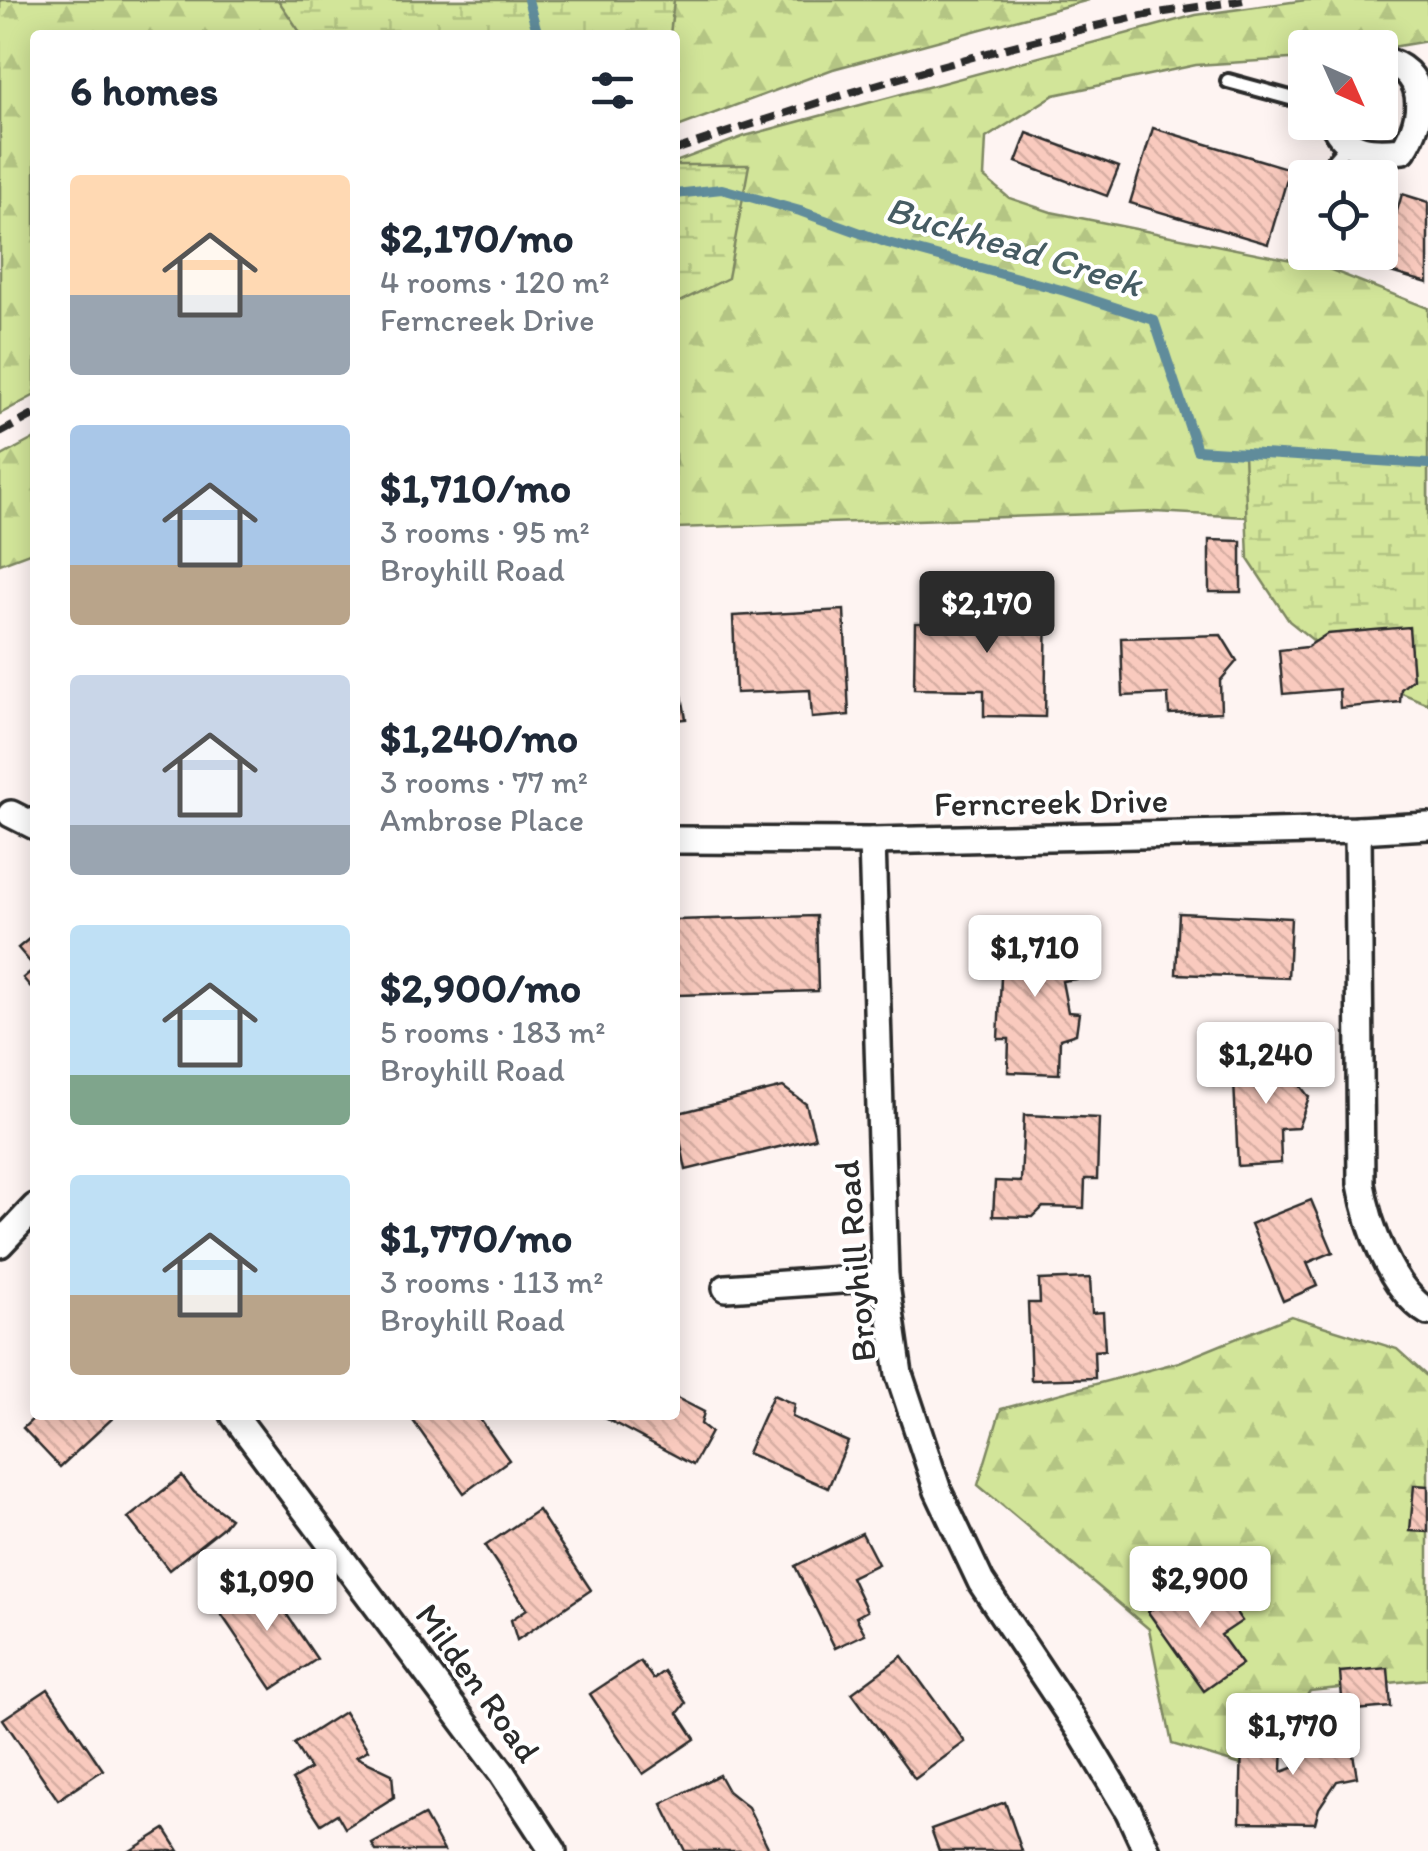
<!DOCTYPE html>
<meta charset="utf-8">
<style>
:root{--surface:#fff;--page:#f2f2f3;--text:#1f2937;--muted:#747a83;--accent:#2b2b2b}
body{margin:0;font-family:Itim,sans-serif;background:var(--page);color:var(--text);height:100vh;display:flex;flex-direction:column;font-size:38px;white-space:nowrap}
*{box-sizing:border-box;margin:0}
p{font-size:32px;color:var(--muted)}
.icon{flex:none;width:55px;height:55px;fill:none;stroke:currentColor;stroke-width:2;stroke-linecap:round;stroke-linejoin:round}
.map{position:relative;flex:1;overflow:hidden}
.details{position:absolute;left:30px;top:30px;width:650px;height:1390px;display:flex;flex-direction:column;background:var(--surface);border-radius:10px;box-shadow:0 5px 25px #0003}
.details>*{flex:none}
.needle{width:65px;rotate:135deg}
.fabs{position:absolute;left:1288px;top:30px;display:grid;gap:20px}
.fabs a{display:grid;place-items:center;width:110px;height:110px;border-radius:10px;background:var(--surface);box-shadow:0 5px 25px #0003;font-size:50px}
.price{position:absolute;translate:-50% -85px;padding:0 22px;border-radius:10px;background:#fff;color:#222;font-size:32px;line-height:65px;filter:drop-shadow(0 2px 5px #0008)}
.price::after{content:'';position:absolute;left:50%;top:60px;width:30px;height:22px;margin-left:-15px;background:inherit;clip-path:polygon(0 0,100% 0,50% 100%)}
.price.active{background:var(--accent);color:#fff}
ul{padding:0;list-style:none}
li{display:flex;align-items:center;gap:30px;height:250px;padding:0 40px}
li span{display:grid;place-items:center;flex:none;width:280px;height:200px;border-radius:10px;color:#555}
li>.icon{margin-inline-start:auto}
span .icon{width:120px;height:120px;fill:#fffc;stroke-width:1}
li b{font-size:42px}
h2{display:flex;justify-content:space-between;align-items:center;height:120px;padding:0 40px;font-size:42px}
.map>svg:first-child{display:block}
.forest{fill:url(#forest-firs);stroke:#7e8862;stroke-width:2.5}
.wetland{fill:url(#wetland-marsh);stroke:#7e8862;stroke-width:2.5}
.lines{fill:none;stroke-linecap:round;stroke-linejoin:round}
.stream{stroke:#618c9b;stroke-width:10}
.building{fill:url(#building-back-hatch);stroke:#2b2b2b;stroke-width:2.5}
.lane-casing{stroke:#2b2b2b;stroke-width:20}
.street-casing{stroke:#2b2b2b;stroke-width:32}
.lane{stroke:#fff;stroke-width:12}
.street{stroke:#fff;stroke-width:25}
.rail{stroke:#2b2b2b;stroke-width:8;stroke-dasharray:15 8;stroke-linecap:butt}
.labels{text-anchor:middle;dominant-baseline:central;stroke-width:8;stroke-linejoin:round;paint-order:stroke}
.street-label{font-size:35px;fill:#2b2b2b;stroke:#fff}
.water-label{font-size:38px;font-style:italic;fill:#465c63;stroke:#fff}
</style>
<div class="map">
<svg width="1428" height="1851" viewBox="0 0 1428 1851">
<defs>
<pattern id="forest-firs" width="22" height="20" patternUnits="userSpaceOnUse" patternTransform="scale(2.5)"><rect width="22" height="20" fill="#d2e599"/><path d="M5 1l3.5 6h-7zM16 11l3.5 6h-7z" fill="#b4c584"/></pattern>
<pattern id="wetland-marsh" width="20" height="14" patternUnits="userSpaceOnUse" patternTransform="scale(2.5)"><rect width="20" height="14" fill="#d2e599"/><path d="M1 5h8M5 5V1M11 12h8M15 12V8" fill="none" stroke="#b4c584"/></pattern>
<pattern id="building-back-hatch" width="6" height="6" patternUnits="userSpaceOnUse" patternTransform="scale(2.5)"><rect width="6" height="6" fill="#f9cabe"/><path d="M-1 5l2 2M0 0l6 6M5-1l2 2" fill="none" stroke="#d6aea3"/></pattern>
</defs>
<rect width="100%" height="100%" fill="#fef4f2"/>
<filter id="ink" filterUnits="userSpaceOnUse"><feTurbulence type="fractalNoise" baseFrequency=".01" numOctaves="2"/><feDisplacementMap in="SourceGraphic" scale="20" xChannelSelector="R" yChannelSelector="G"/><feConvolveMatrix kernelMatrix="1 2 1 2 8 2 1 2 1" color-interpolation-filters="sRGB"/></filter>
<g filter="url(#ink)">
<g class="forest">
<path d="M0,0H1089L833,69L675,128V35H35V395L0,414Z"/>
<path d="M1306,0H1428V41L1380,49L1305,48V58L1196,65L1054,95L986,138L984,177L1009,198L1051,212L1321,266L1428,308V527L1155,512L675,528V162L745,136L1196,15Z"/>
<path d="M35,438V551L0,564V457Z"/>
<path d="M1291,1316L1397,1349L1428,1377V1679L1310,1691L1258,1770L1172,1744L1149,1629L978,1485L1001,1409L1179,1362Z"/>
</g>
<g class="wetland">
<path d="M278,0H674L670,35H302Z"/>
<path d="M675,165H749L728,278L675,304Z"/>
<path d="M1244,452L1428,464V704L1355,674L1289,621L1248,559Z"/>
</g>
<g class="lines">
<g class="stream">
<path d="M528,0L538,35"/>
<path d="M675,194L722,189L800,211L888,243L1065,291L1154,320L1197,450L1428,464"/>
</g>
</g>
<g class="building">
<path d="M1153,128L1290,169L1268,244L1130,203Z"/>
<path d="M1027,133L1119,167L1107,196L1016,162Z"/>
<path d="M1402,194L1428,202V283L1380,269Z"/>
<path d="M1209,540L1241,541V592H1209Z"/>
<path d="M947,604L1047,605L1045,717L984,716V690L914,689L915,623H937Z"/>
<path d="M844,610L849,715L812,718L810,690L736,693L733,616Z"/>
<path d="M1409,627L1413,679L1401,689L1400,702L1340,708L1339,689L1283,694L1279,650L1307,647L1327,634Z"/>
<path d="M1221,635L1237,661L1220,681L1221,712L1169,714L1168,694L1123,696L1121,638Z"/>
<path d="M675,655L686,719L675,720Z"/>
<path d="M1179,913L1291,918L1288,978L1176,974Z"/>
<path d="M816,916L818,991L677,995L675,920Z"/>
<path d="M1013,919L1053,923L1050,956L1079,958L1077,979L1062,981L1068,1012L1079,1013L1076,1034L1060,1039L1059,1074L1008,1072L1009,1039H998L1002,957L1010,954Z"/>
<path d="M35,934V992L23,978L35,968L18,948Z"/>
<path d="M1294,1056L1295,1079L1309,1097L1298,1128L1280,1129L1281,1163L1238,1166L1233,1060Z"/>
<path d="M783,1087L806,1104L815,1138L686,1170L675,1114Z"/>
<path d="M1024,1115L1099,1118L1097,1179H1085L1084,1208L1043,1207L1033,1217L993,1216L995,1181L1021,1182Z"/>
<path d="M1311,1200L1333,1252L1307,1263L1317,1286L1283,1301L1251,1224Z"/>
<path d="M1090,1278L1092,1313L1103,1312L1105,1350L1094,1351L1095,1378L1031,1380L1028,1303H1040L1039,1280Z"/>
<path d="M773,1395L794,1404L792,1417L848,1442L828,1488L747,1453Z"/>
<path d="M675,1397L704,1412L701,1424L711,1432L693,1465L605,1418V1415H675Z"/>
<path d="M37,1415H116L60,1467L23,1428Z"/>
<path d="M409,1415H477L509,1460L464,1493Z"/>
<path d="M182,1476L194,1492L230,1518L223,1527L169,1570L128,1518Z"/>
<path d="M1414,1485L1428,1486V1532L1410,1531Z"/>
<path d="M538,1510L591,1590L517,1640L511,1620L527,1609L485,1546Z"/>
<path d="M862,1533L878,1564L851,1577L867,1611L856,1617L865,1634L835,1648L795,1566Z"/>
<path d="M262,1578L317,1659L272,1689L217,1608Z"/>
<path d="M1193,1580L1199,1588L1216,1584L1242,1621L1221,1635L1242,1664L1204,1691L1148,1612Z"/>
<path d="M902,1656L965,1742L915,1779L852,1693Z"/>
<path d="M640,1661L653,1679L664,1671L686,1703L678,1713L695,1739L643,1774L590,1694Z"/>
<path d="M1388,1668L1391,1707L1343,1711L1340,1672Z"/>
<path d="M48,1689L103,1770L58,1800L3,1719Z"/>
<path d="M344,1712L368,1750L356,1757L392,1774L394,1797L345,1828L337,1814L321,1824L292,1780L310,1769L294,1744Z"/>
<path d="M1348,1725L1357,1777L1337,1781L1319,1808L1315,1823L1240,1822L1242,1742L1283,1743L1282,1772L1298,1766L1299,1750L1317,1747L1314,1731Z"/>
<path d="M719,1775L728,1791L748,1807L770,1851H685L662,1804Z"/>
<path d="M1005,1802L1022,1851H939L931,1829Z"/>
<path d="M424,1815L444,1851H376L372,1844Z"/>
<path d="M165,1829L179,1851H130Z"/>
</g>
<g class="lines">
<g class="lane-casing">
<g id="lane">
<path d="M1228,81L1305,102"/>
<path d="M1326,178L1329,166L1348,144"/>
</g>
</g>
<g class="street-casing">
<g id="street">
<path d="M1333,122C1346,154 1374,153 1403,150C1426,116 1428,68 1380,60"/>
<path d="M11,814L35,826"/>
<path d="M1358,830L1361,1184C1368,1225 1390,1288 1428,1312"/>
<path d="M675,840L872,841L1358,830L1428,826"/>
<path d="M872,841L885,1277L899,1374L938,1491L981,1582L1079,1729L1129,1812L1147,1851"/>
<path d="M0,1244L35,1207"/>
<path d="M726,1288L885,1277"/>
<path d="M234,1415L502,1773L553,1851"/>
</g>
</g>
<use href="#lane" class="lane"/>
<use href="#street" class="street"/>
<g class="rail">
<path d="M675,150C822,100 971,53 1123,20C1162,11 1203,7 1243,0"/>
<path d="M0,433L35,414"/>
</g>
</g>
</g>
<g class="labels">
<g class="street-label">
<text transform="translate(1051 802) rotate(-1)">Ferncreek Drive</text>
<text transform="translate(855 1261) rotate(-95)">Broyhill Road</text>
<text transform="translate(478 1683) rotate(54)">Milden Road</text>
</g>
<g class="water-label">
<text transform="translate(1014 246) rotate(17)">Buckhead Creek</text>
</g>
</g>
</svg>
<div class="fabs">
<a><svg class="needle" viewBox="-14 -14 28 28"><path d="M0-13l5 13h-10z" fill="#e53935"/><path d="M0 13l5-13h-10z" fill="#747a83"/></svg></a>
<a><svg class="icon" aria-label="locate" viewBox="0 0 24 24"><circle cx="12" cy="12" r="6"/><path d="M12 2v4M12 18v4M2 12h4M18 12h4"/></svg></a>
</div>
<b class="price active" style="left:987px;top:656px">$2,170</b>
<b class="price" style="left:1035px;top:1000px">$1,710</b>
<b class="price" style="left:1266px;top:1107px">$1,240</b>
<b class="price" style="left:1200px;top:1631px">$2,900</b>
<b class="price" style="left:267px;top:1634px">$1,090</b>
<b class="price" style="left:1293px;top:1778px">$1,770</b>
<section class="details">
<h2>6 homes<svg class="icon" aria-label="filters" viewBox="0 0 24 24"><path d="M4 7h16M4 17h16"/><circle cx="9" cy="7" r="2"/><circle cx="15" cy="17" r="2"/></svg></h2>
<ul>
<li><span style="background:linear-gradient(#ffd9b3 60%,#9aa5b1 0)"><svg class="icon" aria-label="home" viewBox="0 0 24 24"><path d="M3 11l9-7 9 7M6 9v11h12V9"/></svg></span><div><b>$2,170/mo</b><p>4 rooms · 120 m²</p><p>Ferncreek Drive</p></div></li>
<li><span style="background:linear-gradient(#a9c7e8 70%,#b9a48a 0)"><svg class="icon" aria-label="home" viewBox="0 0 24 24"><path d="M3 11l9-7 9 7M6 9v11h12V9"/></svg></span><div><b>$1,710/mo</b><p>3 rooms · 95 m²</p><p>Broyhill Road</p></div></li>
<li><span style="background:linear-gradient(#c9d6e8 75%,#9aa5b1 0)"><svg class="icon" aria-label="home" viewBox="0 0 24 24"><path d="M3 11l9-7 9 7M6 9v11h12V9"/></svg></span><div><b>$1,240/mo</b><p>3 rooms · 77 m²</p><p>Ambrose Place</p></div></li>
<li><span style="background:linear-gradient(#bfe0f5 75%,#7fa58c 0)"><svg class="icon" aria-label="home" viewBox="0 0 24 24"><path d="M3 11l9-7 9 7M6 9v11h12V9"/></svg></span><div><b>$2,900/mo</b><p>5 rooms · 183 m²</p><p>Broyhill Road</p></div></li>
<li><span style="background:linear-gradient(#bfe0f5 60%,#b9a48a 0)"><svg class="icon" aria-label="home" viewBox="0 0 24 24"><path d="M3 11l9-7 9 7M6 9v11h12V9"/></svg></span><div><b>$1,770/mo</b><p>3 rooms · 113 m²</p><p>Broyhill Road</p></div></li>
</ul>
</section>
</div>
